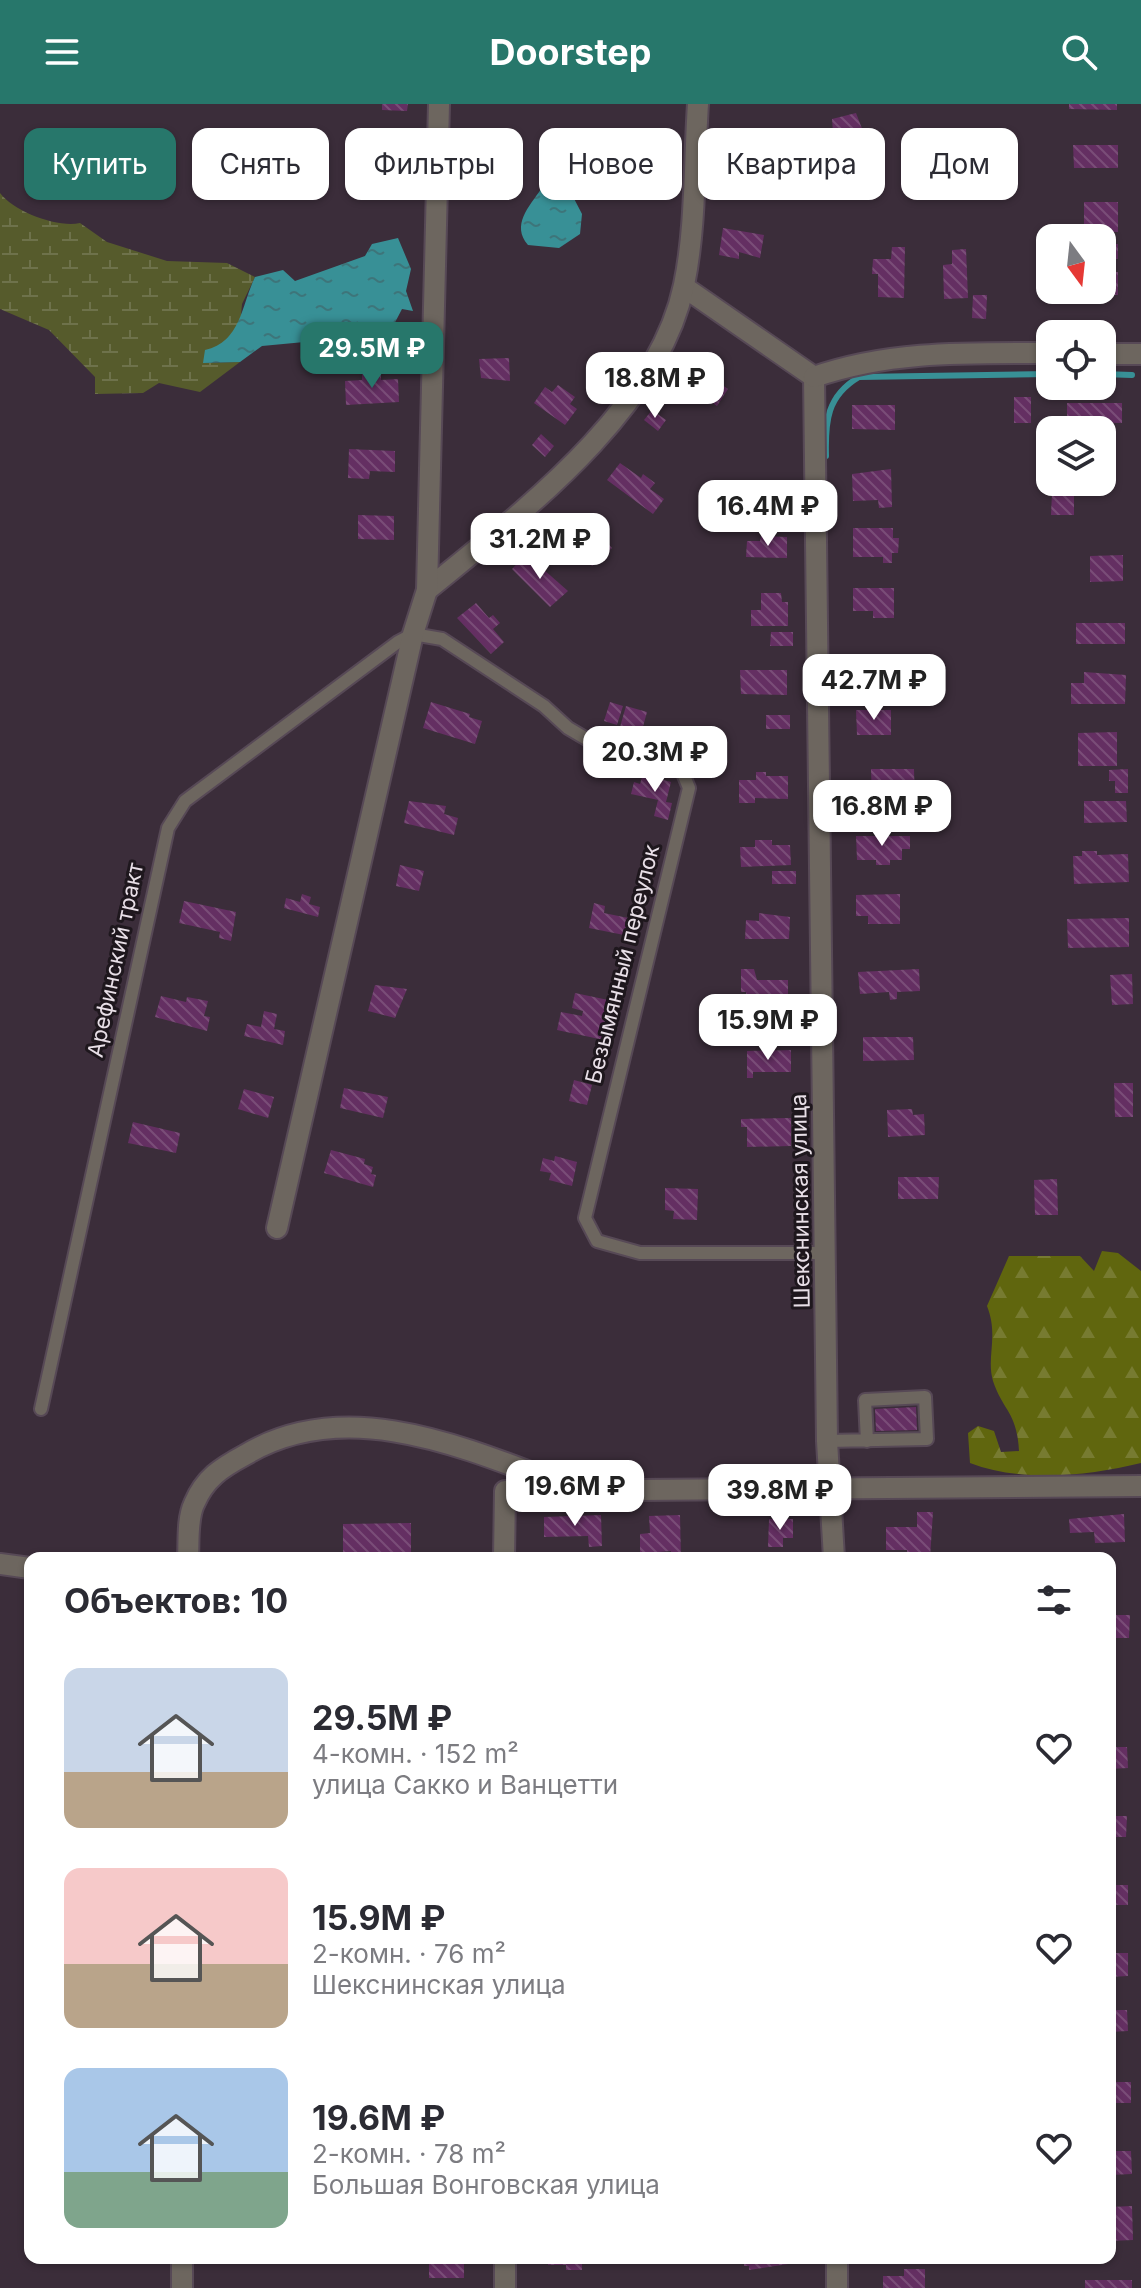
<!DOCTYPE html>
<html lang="ru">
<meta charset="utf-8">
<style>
:root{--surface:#fff;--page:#f7f7f7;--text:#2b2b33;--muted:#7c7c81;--accent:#27776b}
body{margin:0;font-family:Inter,sans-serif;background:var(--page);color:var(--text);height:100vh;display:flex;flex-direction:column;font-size:30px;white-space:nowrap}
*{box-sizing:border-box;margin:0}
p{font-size:26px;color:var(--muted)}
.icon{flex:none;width:44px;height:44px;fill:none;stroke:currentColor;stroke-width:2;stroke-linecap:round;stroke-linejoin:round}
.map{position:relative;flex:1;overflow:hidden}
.sheet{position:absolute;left:24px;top:1448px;width:1092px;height:712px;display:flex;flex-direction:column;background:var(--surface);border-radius:16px;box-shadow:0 2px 6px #0004}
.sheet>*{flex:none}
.guide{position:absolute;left:24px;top:24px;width:1094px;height:72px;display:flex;gap:16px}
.needle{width:52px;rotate:165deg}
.buttons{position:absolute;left:1036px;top:120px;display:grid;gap:16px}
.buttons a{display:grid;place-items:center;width:80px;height:80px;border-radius:16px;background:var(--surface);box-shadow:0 2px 6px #0004;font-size:40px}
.price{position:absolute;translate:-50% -68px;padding:0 18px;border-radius:16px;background:#fff;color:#222;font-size:26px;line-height:52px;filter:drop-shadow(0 2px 4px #0008)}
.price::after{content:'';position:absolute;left:50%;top:48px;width:24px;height:18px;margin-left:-12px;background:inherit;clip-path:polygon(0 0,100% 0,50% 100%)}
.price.current{background:var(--accent);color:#fff}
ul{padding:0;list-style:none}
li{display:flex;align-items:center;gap:24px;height:200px;padding:0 40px}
li span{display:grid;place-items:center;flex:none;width:224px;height:160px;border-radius:16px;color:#555}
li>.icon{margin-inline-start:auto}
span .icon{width:96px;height:96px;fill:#fffc;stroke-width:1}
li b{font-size:34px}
h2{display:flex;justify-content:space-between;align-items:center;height:96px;padding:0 40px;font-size:34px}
.pill{padding:0 28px;border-radius:16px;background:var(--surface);box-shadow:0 2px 6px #0004;font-size:28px;line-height:72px}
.pill.current{background:var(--accent);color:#fff}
header{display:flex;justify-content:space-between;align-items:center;height:104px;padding:0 40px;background:var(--accent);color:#fff;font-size:36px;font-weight:700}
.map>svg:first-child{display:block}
.forest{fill:url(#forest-firs)}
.wetland{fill:url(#wetland-marsh)}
.water{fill:url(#water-ripples)}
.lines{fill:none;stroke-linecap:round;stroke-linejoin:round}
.stream{stroke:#389096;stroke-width:6}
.building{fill:url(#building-back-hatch)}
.lane-casing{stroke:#574956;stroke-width:16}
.street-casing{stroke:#574956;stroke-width:24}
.lane{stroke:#6d665f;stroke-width:12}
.street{stroke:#6d665f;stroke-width:20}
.labels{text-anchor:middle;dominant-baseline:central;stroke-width:6;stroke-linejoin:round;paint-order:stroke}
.street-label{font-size:22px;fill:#e8dfe7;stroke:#1e171d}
</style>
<header><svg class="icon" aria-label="menu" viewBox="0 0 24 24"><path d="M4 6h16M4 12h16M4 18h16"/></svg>Doorstep<svg class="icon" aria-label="search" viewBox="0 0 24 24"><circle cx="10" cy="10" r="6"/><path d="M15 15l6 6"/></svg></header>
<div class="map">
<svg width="1141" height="2184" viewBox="0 0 1141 2184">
<defs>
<pattern id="forest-firs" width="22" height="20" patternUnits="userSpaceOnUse" patternTransform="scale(2)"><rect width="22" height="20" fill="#60660e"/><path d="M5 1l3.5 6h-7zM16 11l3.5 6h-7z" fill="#777b31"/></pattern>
<pattern id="wetland-marsh" width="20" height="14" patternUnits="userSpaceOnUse" patternTransform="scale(2)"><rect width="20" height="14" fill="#565b2c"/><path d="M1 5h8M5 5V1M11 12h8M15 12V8" fill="none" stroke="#6e724b"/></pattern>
<pattern id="water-ripples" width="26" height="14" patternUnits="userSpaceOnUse" patternTransform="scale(2)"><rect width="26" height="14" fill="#389096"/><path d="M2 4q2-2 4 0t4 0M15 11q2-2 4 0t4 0" fill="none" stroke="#3d757a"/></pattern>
<pattern id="building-back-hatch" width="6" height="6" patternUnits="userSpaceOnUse" patternTransform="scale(2)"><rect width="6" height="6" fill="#642f62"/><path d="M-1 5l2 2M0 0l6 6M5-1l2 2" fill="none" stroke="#7a4d78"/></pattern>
</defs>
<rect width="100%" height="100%" fill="#3b2d3a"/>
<path class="forest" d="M1102,1147L1118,1149L1141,1167V1359C1088,1372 1022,1379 970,1359L968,1329L978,1322L994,1327L1001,1348L1019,1347C1017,1308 1003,1307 993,1277C986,1253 999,1232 987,1202L1009,1152H1080L1094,1167Z"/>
<path class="wetland" d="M0,89C14,108 58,124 80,119L107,138L167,157L227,159L255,173L242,200L240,222L204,259L240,258L200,288L159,279L143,289L95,290V273L49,226L0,205Z"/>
<g class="water">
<path d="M562,82L569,85L582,110L580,130L559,144L528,141C511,121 529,103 541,85Z"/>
<path d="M398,134L411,165L406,187L413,207L402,205L389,230L262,242L240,258L203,259L205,246C241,238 241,202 255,173L283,166L295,177L365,152L372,140Z"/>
</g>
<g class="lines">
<g class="stream">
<path d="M1102,270L1132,271"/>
<path d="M826,352C825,317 827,292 859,273L1050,270"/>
</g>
</g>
<g class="building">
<path d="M382,0H408L407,7L382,6Z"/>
<path d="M1069,0H1117V6L1069,5Z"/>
<path d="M856,9L866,35L834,43L832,15Z"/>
<path d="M753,29L759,52L727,60L721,37Z"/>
<path d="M1073,41H1118V64H1074Z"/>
<path d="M353,48L395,49V55H403V74H353Z"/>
<path d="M495,51L496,56L510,55L511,77L468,79L467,58L480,57V52Z"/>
<path d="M655,70L656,91L610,93L609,75Z"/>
<rect x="1084" y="98" width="34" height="30"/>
<path d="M723,124L764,131L760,154L739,148V155L719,151Z"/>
<rect x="1102" y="140" width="16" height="15"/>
<path d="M892,143H905L904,194L878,193V170H872L873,155H891Z"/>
<path d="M966,145L968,194L944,195L943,161L952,160V146Z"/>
<path d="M1102,168H1118V191H1079V186H1102Z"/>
<path d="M973,191H987L986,215L972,214Z"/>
<path d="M509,254L510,277L481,274L479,255Z"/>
<path d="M690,259L728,285L717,302L707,295L704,300L691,292L694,287L678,277Z"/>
<path d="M381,268V276L398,275L399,298L346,301L345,277L362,276V269Z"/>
<path d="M558,281L575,293L570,300L577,305L565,321L534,299L545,283L552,288Z"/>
<rect x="1014" y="293" width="17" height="26"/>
<path d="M1067,299H1122V319L1067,318Z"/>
<path d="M852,301H895V326L852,325Z"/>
<path d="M652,306L666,316L658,327L644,316Z"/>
<path d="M541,330L554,342L545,353L532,341Z"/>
<path d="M349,345L395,347V368L370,367L369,375L348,374Z"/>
<path d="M620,359L641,374L643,370L655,379L650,385L664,395L653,410L607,376Z"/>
<path d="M891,365L892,403L879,404L878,396L853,397L852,370Z"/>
<path d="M1052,389H1074V411H1051Z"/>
<path d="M580,409L612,444L592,462L583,453L587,450L563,424Z"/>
<path d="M358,411L394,412V436L358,435Z"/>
<path d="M853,424H893V434H899L898,449H892V459H883V453H853Z"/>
<path d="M761,432L787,433V454L746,453L747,437H760Z"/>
<path d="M526,450L568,487L550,503L512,465Z"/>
<path d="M1123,451V477L1090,478V452Z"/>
<path d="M853,484H894V514H873V507H853Z"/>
<path d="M761,489H781L782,498H788V522H751V506H761Z"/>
<path d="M476,499L489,514L493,511L500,519L493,525L504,538L491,550L457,514Z"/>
<rect x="1076" y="519" width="49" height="21"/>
<path d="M771,528H793V542H770Z"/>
<path d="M908,554L909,569L882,570L881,555Z"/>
<path d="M740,566H787V591L741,590Z"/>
<path d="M1084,568L1126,571L1125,600H1071V579H1084Z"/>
<path d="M431,598L470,610L469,613L482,617L475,640L423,624Z"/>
<path d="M610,598L623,602L617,621L604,617Z"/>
<path d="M626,602L647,608L641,630L620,623Z"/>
<path d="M856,606H891V631H857Z"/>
<rect x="766" y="611" width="24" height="14"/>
<path d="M1117,628V662H1078V629Z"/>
<path d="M871,665H914L915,699H872Z"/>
<path d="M1128,665V689H1115V677H1109V666Z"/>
<path d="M756,668H766V672H788V695L755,694V699H739V676H756Z"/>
<path d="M643,670L671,678L666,698L672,699L668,716L654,712L658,696L631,690L634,678L640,680Z"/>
<path d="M409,697L446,702L444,710L458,714L454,731L404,719Z"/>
<path d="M1084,697H1126L1127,718L1084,719Z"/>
<path d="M856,732H910V745H902V756H890V761H876V756H857Z"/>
<path d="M755,736H772V741H790L791,761L741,763L740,743H755Z"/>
<path d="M1082,747H1097V751L1128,750L1129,778L1074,780L1073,752H1082Z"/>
<path d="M400,761L424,767L419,787L396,782Z"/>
<rect x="772" y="767" width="24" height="13"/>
<path d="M302,790L311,793L309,800L320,803L318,813L284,804L286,794L300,798Z"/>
<path d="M900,790V820H868V812H856V791Z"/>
<path d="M184,797L236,808L231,837L219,834L220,828L179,819Z"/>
<path d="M594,799L605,802L604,809L633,815L629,832L589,824Z"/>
<path d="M759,809L790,813L789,835H745L746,816L759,817Z"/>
<path d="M1129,814V843L1068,844L1067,815Z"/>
<path d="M741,865H754L757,876H788V899L767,898V903L746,898V888H741Z"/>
<path d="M919,865L920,887L897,888V895L890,896L889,888L860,890L858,868Z"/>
<path d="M1132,870L1133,900L1112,901L1110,871Z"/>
<path d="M375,881L407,885L395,914L368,907Z"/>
<path d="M575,889L613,897L604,936L557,926L561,908L582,912L583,907L572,904Z"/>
<path d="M161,892L186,898L187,893L208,897L204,912L210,913L207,927L155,913Z"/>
<path d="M264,907L277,910L274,925L285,927L283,941L244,932L247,920L261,923Z"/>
<path d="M863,933H913L914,956L863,957Z"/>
<path d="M791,946V968H753V974H747V947Z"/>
<path d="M574,976L592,981L587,1001L569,997Z"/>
<path d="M1114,979H1133V1013H1115Z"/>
<path d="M344,984L388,993L383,1014L340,1004Z"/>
<path d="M244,985L274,993L268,1014L238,1005Z"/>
<path d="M912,1005L913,1011L924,1010L925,1031L888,1033L887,1006Z"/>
<path d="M791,1014V1042L747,1043V1023H741V1015Z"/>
<path d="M133,1018L180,1029L176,1049L128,1039Z"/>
<path d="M331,1046L365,1055L364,1060L373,1063L371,1070L376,1071L373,1083L324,1069Z"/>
<path d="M555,1052L577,1058L572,1082L549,1076L551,1069L540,1067L543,1054L554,1057Z"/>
<path d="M898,1073H939L938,1095H898Z"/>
<path d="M1057,1075L1058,1111H1035L1034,1076Z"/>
<path d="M665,1084L698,1085L697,1116L673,1115L674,1107L665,1106Z"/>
<path d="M916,1303L917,1326L876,1327L875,1305Z"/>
<path d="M917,1408H933L930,1454L907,1452V1446H886V1423H917Z"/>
<path d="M1124,1410L1125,1438L1095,1439L1094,1428L1070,1429L1069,1415Z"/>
<path d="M601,1411L602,1442L589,1443L588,1432L544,1433V1413Z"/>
<path d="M680,1411L681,1454H671V1447L659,1448V1454H651L650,1448H640V1430L650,1429L649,1412Z"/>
<path d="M769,1415H793V1434H783V1443H768Z"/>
<path d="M411,1419V1454H343V1420Z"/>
<path d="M1110,1511H1130L1129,1534H1110Z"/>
<path d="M1110,1643H1127L1128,1664L1110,1665Z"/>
<path d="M1110,1712H1127L1126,1733H1110Z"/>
<rect x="1110" y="1781" width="18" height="20"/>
<path d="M1110,1849H1128V1872L1110,1873Z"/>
<path d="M1110,1906H1127L1128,1927L1110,1928Z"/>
<rect x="1110" y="1978" width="21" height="21"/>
<path d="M1110,2047H1131L1132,2070L1110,2071Z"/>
<path d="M1132,2102L1133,2136L1110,2137V2103Z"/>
<path d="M215,2154H271V2157L215,2158Z"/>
<rect x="429" y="2154" width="35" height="20"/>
<path d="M548,2154H596V2159L582,2160V2166H566V2161H548Z"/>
<path d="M744,2154H795V2159L749,2166V2162H744Z"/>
<path d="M904,2165H925V2184H883V2172H904Z"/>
<rect x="1085" y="2176" width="47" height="8"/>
</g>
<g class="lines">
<g class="lane-casing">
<g id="lane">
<path d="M41,1305L168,724L185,697L398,538L413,530L442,535L544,602L568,624L602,644L682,667L689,684L585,1114L597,1137L640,1149H825"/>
<path d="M827,1337L927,1335L925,1293L865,1296L867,1337"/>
</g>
</g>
<g class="street-casing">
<g id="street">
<path d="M684,183L814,273L827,1337L834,1454"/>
<path d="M1102,250H1141"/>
<path d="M814,273C891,246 970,249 1050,249"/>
<path d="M427,486C521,409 658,307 684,181C696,123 694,59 698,0"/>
<path d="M277,1124L413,530L427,486L439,0"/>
<path d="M188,1454C189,1438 187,1415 194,1400C205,1374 221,1364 245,1351C346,1290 466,1344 566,1382"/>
<path d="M504,1454L505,1387L1141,1382"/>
<path d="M0,1460L30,1464"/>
<path d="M182,2154V2184"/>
<path d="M505,2154V2184"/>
<path d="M837,2154V2184"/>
</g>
</g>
<use href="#lane" class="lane"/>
<use href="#street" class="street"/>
</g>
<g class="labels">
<g class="street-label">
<text transform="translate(115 856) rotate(-78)">Арефинский тракт</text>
<text transform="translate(622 860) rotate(-76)">Безымянный переулок</text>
<text transform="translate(800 1097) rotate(-91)">Шекснинская улица</text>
</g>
</g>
</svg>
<div class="buttons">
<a><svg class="needle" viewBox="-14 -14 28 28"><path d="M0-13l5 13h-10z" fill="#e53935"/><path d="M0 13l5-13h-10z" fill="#7c7c81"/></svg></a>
<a><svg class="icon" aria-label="locate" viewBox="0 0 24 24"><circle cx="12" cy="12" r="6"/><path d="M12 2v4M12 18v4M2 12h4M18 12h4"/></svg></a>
<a><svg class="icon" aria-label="layers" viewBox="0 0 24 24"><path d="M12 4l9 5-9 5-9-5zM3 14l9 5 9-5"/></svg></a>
</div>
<b class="price current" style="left:372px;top:286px">29.5M ₽</b>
<b class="price" style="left:655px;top:316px">18.8M ₽</b>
<b class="price" style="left:768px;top:444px">16.4M ₽</b>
<b class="price" style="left:540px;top:477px">31.2M ₽</b>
<b class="price" style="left:874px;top:618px">42.7M ₽</b>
<b class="price" style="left:655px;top:690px">20.3M ₽</b>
<b class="price" style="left:882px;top:744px">16.8M ₽</b>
<b class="price" style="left:768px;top:958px">15.9M ₽</b>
<b class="price" style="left:575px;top:1424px">19.6M ₽</b>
<b class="price" style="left:780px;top:1428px">39.8M ₽</b>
<div class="guide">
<a class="pill current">Купить</a>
<a class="pill">Снять</a>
<a class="pill">Фильтры</a>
<a class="pill">Новое</a>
<a class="pill">Квартира</a>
<a class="pill">Дом</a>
</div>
<section class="sheet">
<h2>Объектов: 10<svg class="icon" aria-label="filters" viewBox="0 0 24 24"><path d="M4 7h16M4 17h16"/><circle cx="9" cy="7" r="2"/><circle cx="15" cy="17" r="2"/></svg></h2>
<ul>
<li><span style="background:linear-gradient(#c9d6e8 65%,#b9a48a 0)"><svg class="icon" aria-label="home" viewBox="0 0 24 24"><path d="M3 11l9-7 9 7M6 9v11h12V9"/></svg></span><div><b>29.5M ₽</b><p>4-комн. · 152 m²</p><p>улица Сакко и Ванцетти</p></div><svg class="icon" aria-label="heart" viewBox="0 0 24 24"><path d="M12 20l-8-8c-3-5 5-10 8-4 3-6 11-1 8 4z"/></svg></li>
<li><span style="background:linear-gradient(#f6c9c9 60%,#b9a48a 0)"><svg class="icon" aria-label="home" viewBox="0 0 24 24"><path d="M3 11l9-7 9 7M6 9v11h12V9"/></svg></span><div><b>15.9M ₽</b><p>2-комн. · 76 m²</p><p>Шекснинская улица</p></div><svg class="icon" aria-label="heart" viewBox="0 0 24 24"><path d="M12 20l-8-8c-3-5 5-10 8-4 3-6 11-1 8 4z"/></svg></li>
<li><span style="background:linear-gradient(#a9c7e8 65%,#7fa58c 0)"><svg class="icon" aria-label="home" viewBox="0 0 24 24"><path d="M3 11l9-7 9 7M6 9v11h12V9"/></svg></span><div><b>19.6M ₽</b><p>2-комн. · 78 m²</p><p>Большая Вонговская улица</p></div><svg class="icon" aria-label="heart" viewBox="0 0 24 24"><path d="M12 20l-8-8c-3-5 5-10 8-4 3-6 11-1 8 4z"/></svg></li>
</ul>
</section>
</div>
